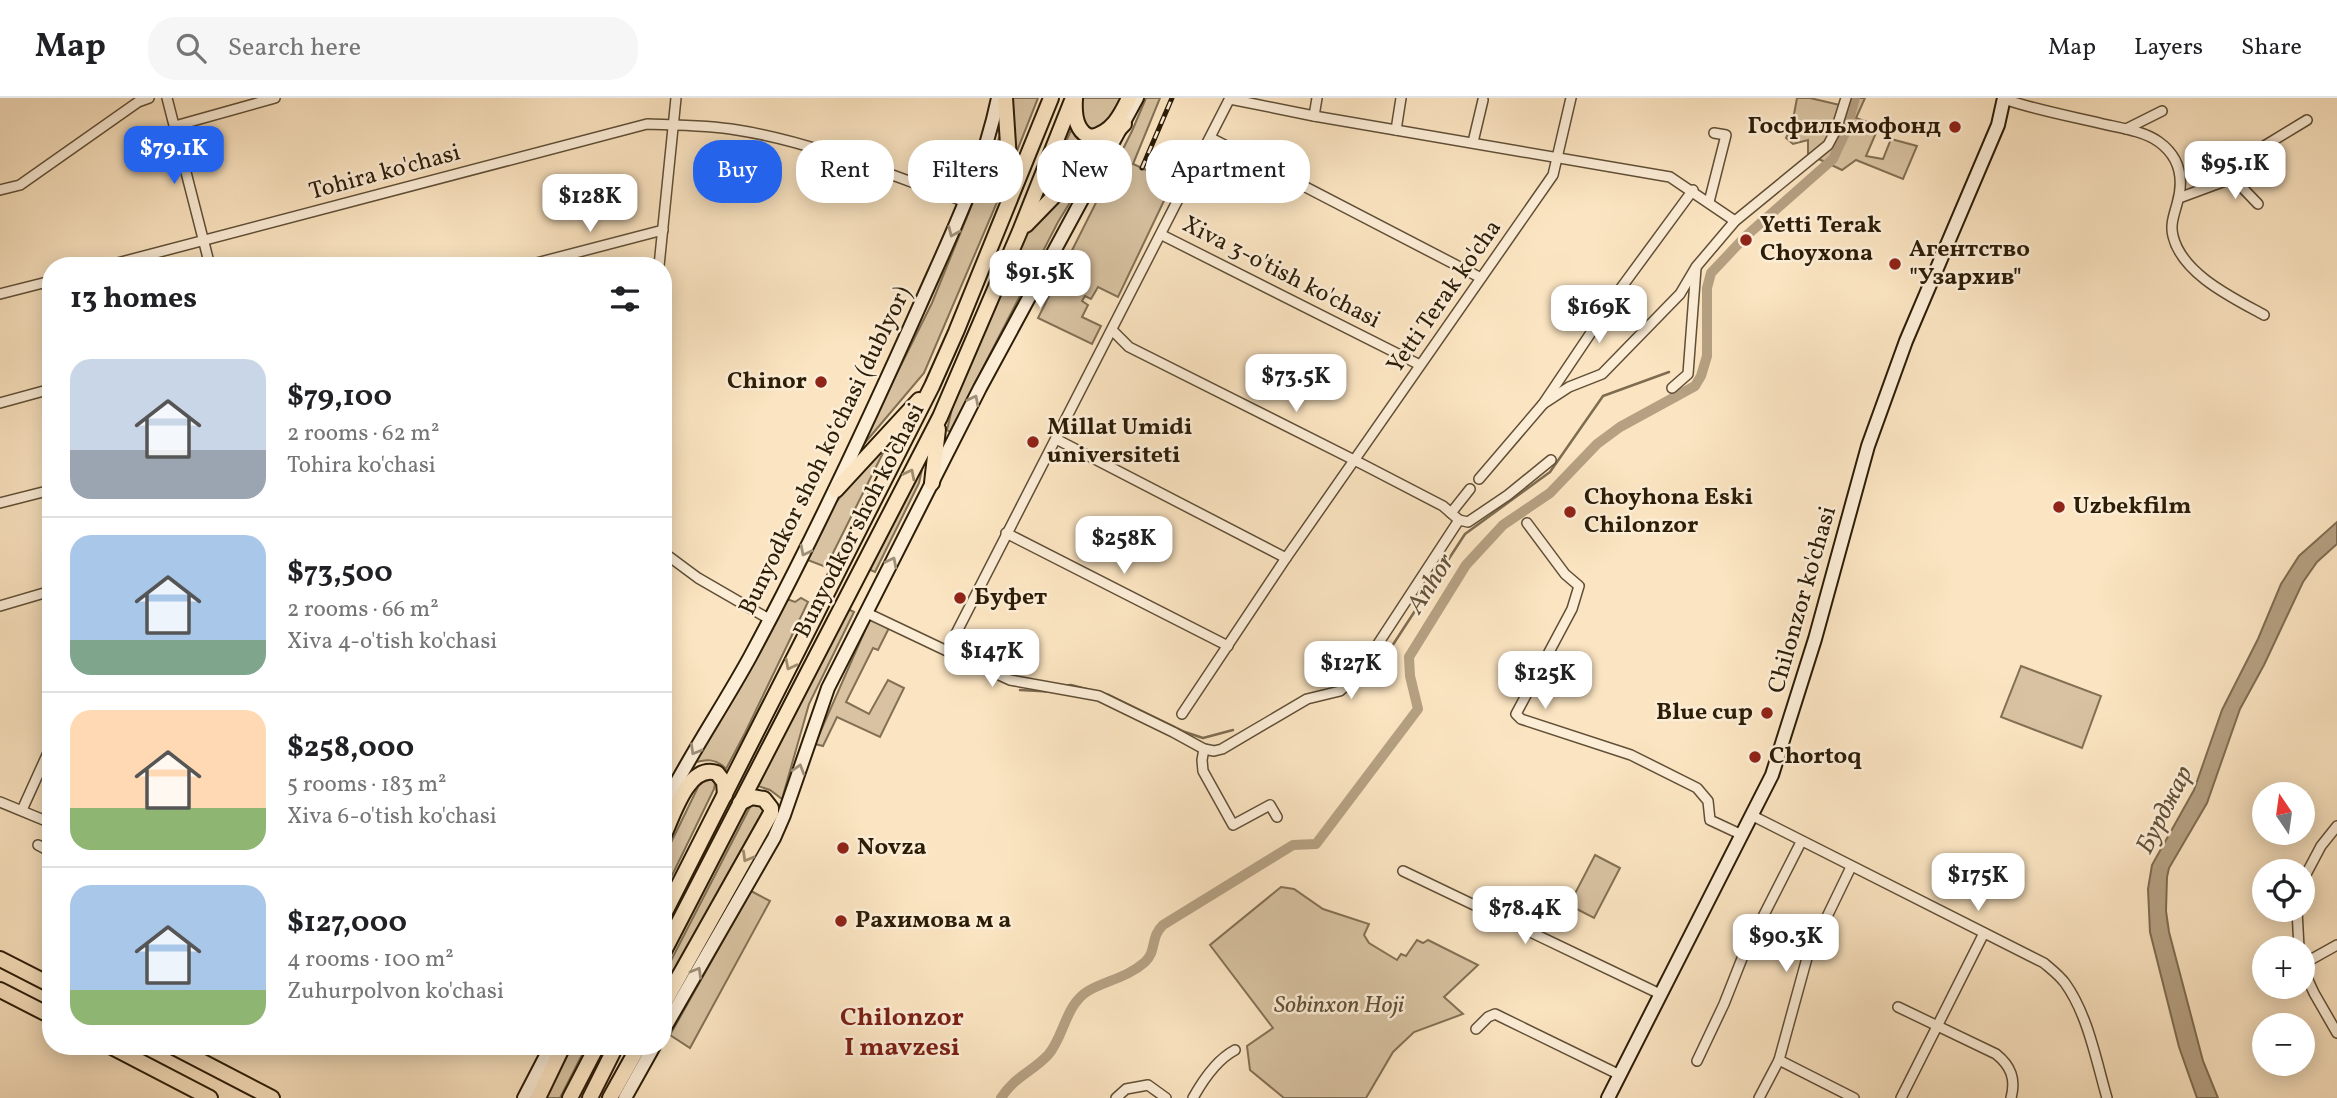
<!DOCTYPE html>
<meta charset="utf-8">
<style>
:root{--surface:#fff;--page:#f6f6f6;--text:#202124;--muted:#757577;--line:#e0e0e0;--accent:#2563eb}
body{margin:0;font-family:Vollkorn,serif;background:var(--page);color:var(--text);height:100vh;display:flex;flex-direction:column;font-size:26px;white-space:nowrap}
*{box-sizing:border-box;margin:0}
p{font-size:23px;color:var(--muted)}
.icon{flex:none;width:38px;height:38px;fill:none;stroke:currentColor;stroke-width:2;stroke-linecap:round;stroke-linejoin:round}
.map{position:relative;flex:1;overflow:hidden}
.sheet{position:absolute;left:42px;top:159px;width:630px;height:798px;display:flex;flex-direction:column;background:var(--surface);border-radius:28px;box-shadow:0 4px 18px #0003}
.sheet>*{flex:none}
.banner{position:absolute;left:693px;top:42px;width:665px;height:63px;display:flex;gap:14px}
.needle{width:46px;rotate:347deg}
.buttons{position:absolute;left:2252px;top:684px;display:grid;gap:14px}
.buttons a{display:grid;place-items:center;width:63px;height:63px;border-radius:50%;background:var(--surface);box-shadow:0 4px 18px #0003;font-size:35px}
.price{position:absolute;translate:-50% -60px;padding:0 16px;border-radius:14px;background:#fff;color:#222;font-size:23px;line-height:46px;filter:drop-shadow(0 2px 4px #0008)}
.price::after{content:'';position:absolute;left:50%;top:42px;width:21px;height:16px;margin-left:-10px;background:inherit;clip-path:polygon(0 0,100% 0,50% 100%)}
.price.selected{background:var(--accent);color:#fff}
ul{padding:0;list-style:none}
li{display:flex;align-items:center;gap:21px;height:175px;padding:0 28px}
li+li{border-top:2px solid var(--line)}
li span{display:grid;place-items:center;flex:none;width:196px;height:140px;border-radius:21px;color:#555}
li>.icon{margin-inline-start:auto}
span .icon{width:84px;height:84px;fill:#fffc;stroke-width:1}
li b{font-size:30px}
h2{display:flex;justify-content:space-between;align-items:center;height:84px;padding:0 28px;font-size:30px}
.tag{padding:0 24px;border-radius:28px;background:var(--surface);box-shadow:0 4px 18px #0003;font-size:24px;line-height:63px}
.tag.selected{background:var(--accent);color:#fff}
header{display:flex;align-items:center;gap:42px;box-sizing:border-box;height:98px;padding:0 35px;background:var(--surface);border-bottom:2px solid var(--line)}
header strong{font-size:33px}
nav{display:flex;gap:38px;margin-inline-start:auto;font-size:24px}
.search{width:490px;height:63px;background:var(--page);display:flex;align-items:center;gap:18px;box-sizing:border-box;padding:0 24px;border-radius:28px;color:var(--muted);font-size:26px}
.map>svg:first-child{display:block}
.green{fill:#d8c2a1;stroke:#827054;stroke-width:2}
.water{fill:#b5a082;stroke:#7e6c51;stroke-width:2}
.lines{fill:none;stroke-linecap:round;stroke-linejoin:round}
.stream{stroke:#7e6c51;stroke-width:2.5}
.canal{stroke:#b5a082;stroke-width:10}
.street-casing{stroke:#604f36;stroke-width:12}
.secondary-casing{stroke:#2c1d07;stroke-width:16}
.primary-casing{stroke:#2c1d07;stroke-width:18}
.street{stroke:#fcedd7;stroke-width:9}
.secondary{stroke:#fcedd7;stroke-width:12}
.primary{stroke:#fbe4c1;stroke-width:14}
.rail-casing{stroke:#2c1d07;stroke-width:5}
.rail{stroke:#fcedd7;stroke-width:2.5;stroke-dasharray:8;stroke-linecap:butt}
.oneway{stroke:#9e8f79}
.oneway2{stroke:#9e8a6d}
.poi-dot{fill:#8f2418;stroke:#fcedd7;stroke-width:2.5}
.labels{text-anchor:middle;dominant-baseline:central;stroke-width:5;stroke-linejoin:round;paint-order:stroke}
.poi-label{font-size:24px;font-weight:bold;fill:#2c1d07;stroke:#fcedd7;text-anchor:start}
.street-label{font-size:24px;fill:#2c1d07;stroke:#fcedd7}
.park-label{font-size:24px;font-style:italic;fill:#604f35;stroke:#fcedd7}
.water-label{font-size:26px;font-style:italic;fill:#635138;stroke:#fcedd7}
.neighbourhood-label{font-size:26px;font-weight:bold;fill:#7a1f14;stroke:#fcedd7}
</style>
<header>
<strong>Map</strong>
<div class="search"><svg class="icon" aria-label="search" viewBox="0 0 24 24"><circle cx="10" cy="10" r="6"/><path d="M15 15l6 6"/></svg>Search here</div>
<nav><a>Map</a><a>Layers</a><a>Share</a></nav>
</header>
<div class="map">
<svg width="2337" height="1000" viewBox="0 0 2337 1000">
<rect width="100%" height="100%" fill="#fbe4c1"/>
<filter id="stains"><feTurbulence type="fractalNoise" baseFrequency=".00286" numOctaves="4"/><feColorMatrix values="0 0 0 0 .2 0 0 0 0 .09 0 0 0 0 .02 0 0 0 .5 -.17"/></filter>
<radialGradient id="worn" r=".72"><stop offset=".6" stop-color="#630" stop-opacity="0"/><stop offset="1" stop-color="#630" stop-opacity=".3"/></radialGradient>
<g class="green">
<path d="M1012,0H1038L1015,58Z"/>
<path d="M1083,0H1123L1117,15L1102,32C1081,32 1077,18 1083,0Z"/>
<path d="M1146,0H1160L1133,66L1173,84L1118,199L1098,189L1091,201L1085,198L1082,203L1088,207L1082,219L1101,228L1092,246L1038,220L1132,33Z"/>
<path d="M1797,0H1810L1844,8L1845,0H1865L1856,20L1879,28L1866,58L1883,61L1891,41L1917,48L1903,81L1856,62L1842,72L1808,56V42L1793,46L1786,40L1792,27Z"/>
<path d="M1072,30L1098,45L1048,96L1045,91Z"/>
<path d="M1001,35L1003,68L1001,95L924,275L858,353L932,205Z"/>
<path d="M1096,62L1058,124L950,334L947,332L954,302L1029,130Z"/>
<path d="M892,337L826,469L805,461L831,410Z"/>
<path d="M926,354L919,385L875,474L868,471Z"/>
<path d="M784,500L795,504L801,500L808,504L745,635L726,671C716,660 706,661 693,665L731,605Z"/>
<path d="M848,511L854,514L809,606L782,701L770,692L758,688Z"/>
<path d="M870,521L889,530L878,552L873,550L846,604L869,616L888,582L904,590L880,639L837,619L823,648L815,646Z"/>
<path d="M2021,568L2101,598L2082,650L2001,619Z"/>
<path d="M711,681L715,685L714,691L663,796V761L700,685Z"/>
<path d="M755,706L761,707L766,713L663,895V878L750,709Z"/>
<path d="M1595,757L1620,770L1594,820L1569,807Z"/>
<path d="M1281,789L1294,791L1323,811L1369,826L1364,837L1369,845L1397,862L1401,856L1406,858L1417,842L1423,845L1428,842L1478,867L1444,899L1463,916L1414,934L1393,954L1366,1000H1284L1250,972L1247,948L1273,930L1210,847Z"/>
<path d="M751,793L770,803L690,950L670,937Z"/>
<path d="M571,949H586L560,1000H546Z"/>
</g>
<path class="water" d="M2337,424V446L2317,464L2303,484L2264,567L2240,611L2207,705L2169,770L2167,779L2166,813L2169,834L2203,963L2218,1000H2197L2179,949L2150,834L2148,791L2152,767L2194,692L2222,612L2258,541L2281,486L2299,458Z"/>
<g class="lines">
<g class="stream">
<path d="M1369,579L1383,562L1465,436L1550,374L1603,298L1669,274"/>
<path d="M1060,588L1071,587L1109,597L1185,634L1203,640L1233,632"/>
<path d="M1020,592L1057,594"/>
</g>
<path class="canal" d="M1001,1000C1015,978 1032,974 1048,957C1064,939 1065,907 1088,893C1107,882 1127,880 1145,864C1157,853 1150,839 1163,827L1293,747L1316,746L1418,611L1410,578L1409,559L1466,467L1503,427L1550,395L1597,346L1620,329L1695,288L1701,278L1707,258V190L1711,175L1746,138L1833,61L1846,33L1855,0"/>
<g class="street-casing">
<g id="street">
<path d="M167,0L210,168"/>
<path d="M1230,1L1314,18L1670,79L1735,123"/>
<path d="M2004,1C2036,12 2070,18 2103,26C2121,30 2144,33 2159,44C2181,60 2184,82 2177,106C2174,117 2170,127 2173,138C2182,176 2233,200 2264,217"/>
<path d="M1314,18L1317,0"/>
<path d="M175,28L275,0"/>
<path d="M2126,31L2162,13"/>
<path d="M1396,32L1401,0"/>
<path d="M1211,40L1481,180"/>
<path d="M1473,44L1483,2"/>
<path d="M2233,80L2258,106"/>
<path d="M0,92L20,87L138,4L149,0"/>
<path d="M2179,100L2233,80L2261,50L2307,22"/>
<path d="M1709,104L1726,37L1714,35"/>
<path d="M1162,137L1420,267"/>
<path d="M106,168L647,26C676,27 708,27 737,32C815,44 892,78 966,104"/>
<path d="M525,168L663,132"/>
<path d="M659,168L676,0"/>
<path d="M0,196L51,183"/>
<path d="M1112,232L1129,249L1364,367L1443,408L1459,422"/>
<path d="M1672,290L1688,276L1696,170"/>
<path d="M0,305L51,291"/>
<path d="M1543,306L1569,289L1602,276L1680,196L1696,169L1735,123L1828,47L1836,32L1846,0"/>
<path d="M1056,341L1286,460"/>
<path d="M1479,381L1543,306L1621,190L1693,92"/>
<path d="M0,405L51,392"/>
<path d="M1451,415L1470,391"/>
<path d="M1527,425L1565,476L1579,488L1572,511L1516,616L1521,621L1631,657L1697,690L1708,703L1710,722L1740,736"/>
<path d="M1006,435L1228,548"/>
<path d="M663,454L698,480L769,521"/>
<path d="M0,508L51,493"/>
<path d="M867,515L947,553L1230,0"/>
<path d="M947,553L1010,582L1099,598L1173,634L1204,651L1214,653L1222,651L1307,601L1340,593L1357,578L1459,422L1468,424L1508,397L1551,362"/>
<path d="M1182,616L1286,460L1553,77L1571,0"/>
<path d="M1204,651L1202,662L1203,673L1233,727L1270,707L1277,719"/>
<path d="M0,704L51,725"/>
<path d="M22,712L51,648"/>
<path d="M1751,717L2044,865C2051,871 2059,877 2065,885C2088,917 2096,962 2107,1000"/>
<path d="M38,747L51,754"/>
<path d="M1403,773L1660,896"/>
<path d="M2303,782L2321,748L2337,728"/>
<path d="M2297,812L2299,850"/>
<path d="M2303,866L2337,847"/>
<path d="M2303,871L2314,895L2337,935"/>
<path d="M1898,909L1996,956C2011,968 2016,981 2011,1000"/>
<path d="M1476,931L1488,919L1495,916L1620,977"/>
<path d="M1779,962L1854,1000"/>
<path d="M1697,963L1724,906L1743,858L1801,744"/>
<path d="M1116,1000L1126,991L1148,987L1166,1000"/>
<path d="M1193,1000C1203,982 1216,962 1235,952"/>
<path d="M1759,1000L1779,962L1807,860L1851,769"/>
<path d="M1901,1000L1984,835"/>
</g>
</g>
<g class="secondary-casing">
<g id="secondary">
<path d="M663,710C689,658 722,610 750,559C812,444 867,326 920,207C950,139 983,73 998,0"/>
<path d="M663,933L774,740L784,717L828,590L980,290L1137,0"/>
<path d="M524,1000L551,948"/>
<path d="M625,1000L654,948"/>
<path d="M1608,1000L1772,677L1815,541L1868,348L1906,243L1998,27L2004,0"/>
</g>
</g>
<g class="primary-casing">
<g id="primary">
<path d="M1005,0L1011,93"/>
<path d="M1075,1C1074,16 1075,34 1091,39C1112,35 1121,17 1129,0"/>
<path d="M1026,127L1124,26"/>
<path d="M932,385L938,331"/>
<path d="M836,392L919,302"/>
<path d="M663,739C673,718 688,665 717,675L724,684L725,697"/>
<path d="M663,818L932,288L956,234L1051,0"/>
<path d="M663,855L940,319L1020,133L1073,0"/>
<path d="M0,861L51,887"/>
<path d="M0,892L51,918"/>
<path d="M663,907L771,715V710L764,701L752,699L740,705"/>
<path d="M110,948L210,1000"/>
<path d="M172,948L272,1000"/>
<path d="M538,1000L563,948"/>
<path d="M570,1000L597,948"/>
<path d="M590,1000L616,948"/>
<path d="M610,1000L639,948"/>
</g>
</g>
<use href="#street" class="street"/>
<use href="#secondary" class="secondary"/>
<use href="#primary" class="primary"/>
<g class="rail-casing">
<path id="rail" d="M1142,70L1172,0"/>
</g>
<use href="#rail" class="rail"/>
</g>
<defs><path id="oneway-chevron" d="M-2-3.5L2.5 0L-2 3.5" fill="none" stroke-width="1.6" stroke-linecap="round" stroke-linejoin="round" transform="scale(1.75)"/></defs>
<g class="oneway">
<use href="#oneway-chevron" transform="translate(953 134) rotate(114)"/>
<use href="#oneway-chevron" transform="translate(974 302) rotate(-63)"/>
<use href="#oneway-chevron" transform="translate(805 453) rotate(117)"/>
<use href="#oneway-chevron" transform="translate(892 464) rotate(-63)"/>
<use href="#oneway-chevron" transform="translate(695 652) rotate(120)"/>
<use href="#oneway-chevron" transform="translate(799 671) rotate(-73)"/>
<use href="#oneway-chevron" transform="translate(697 874) rotate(-60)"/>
</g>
<g class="oneway2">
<use href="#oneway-chevron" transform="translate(910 376) rotate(-63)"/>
<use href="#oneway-chevron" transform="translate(790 567) rotate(117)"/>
<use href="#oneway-chevron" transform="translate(747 759) rotate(120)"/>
</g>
<g class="poi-dot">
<circle cx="1955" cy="29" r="7"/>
<circle cx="1746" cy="142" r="7"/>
<circle cx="1895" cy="166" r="7"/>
<circle cx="821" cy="284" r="7"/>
<circle cx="1033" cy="344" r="7"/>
<circle cx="2059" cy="409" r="7"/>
<circle cx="1570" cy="414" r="7"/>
<circle cx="960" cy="500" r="7"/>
<circle cx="1767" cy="615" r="7"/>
<circle cx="1755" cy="659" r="7"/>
<circle cx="843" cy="750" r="7"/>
<circle cx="841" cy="823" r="7"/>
</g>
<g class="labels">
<g class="poi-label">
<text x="1941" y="29" text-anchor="end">Госфильмофонд</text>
<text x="1760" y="128">Yetti Terak<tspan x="1760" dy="28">Choyxona</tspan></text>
<text x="1909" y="152">Агентство<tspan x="1909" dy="28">"Узархив"</tspan></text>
<text x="807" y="284" text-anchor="end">Chinor</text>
<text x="1047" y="330">Millat Umidi<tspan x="1047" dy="28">universiteti</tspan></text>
<text x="1584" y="400">Choyhona Eski<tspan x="1584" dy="28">Chilonzor</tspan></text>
<text x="2073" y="409">Uzbekfilm</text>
<text x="974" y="500">Буфет</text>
<text x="1753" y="615" text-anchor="end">Blue cup</text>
<text x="1769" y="659">Chortoq</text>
<text x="857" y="750">Novza</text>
<text x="855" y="823">Рахимова м а</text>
</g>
<g class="street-label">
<text transform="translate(385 75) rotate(-15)">Tohira ko'chasi</text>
<text transform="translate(1281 175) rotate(27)">Xiva 3-o'tish ko'chasi</text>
<text transform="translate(1445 199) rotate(-55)">Yetti Terak ko'cha</text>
<text transform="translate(826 353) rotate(-64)">Bunyodkor shoh koʻchasi (dublyor)</text>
<text transform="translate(860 423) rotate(-63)">Bunyodkor shoh ko'chasi</text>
<text transform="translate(1803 502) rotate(-74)">Chilonzor ko'chasi</text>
</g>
<g class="park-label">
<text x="1339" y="908">Sobinxon Hoji</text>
</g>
<g class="water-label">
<text transform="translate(1431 486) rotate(-57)">Anhor</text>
<text transform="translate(2165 712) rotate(-63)">Бурджар</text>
</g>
<g class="neighbourhood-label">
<text x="902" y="920">Chilonzor<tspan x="902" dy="30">I mavzesi</tspan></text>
</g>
</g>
<rect width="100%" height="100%" filter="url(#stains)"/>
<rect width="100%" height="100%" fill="url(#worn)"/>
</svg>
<div class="buttons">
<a><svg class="needle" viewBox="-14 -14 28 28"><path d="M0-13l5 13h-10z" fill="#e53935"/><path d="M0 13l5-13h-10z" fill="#757577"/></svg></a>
<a><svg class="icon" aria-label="locate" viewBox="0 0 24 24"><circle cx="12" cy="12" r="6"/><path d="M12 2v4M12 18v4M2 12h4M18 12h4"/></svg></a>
<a>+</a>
<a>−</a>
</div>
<b class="price selected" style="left:174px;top:88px">$79.1K</b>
<b class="price" style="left:2235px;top:103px">$95.1K</b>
<b class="price" style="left:590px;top:136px">$128K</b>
<b class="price" style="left:1040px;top:212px">$91.5K</b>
<b class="price" style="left:1599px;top:247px">$169K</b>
<b class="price" style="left:1296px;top:316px">$73.5K</b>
<b class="price" style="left:1124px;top:478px">$258K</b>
<b class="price" style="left:992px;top:591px">$147K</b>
<b class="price" style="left:1351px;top:603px">$127K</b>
<b class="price" style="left:1545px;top:613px">$125K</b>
<b class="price" style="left:1978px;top:815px">$175K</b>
<b class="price" style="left:1525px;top:848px">$78.4K</b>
<b class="price" style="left:1786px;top:876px">$90.3K</b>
<div class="banner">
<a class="tag selected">Buy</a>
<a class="tag">Rent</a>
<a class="tag">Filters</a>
<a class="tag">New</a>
<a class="tag">Apartment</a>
</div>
<section class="sheet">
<h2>13 homes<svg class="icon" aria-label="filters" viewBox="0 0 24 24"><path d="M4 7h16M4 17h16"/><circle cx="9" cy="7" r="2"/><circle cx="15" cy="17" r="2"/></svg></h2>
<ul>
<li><span style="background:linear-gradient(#c9d6e8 65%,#9aa5b1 0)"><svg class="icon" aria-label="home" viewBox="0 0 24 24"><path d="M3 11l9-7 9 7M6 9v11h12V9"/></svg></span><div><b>$79,100</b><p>2 rooms · 62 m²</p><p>Tohira ko'chasi</p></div></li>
<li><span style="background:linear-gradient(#a9c7e8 75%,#7fa58c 0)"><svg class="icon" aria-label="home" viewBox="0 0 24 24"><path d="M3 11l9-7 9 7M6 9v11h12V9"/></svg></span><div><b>$73,500</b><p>2 rooms · 66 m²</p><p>Xiva 4-o'tish ko'chasi</p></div></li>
<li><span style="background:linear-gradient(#ffd9b3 70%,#8fb573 0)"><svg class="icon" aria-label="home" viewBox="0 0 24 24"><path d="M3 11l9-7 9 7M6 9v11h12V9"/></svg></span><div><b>$258,000</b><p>5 rooms · 183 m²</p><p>Xiva 6-o'tish ko'chasi</p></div></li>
<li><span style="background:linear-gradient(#a9c7e8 75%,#8fb573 0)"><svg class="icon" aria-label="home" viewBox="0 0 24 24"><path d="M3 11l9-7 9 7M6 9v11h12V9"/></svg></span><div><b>$127,000</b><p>4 rooms · 100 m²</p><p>Zuhurpolvon ko'chasi</p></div></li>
</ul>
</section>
</div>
